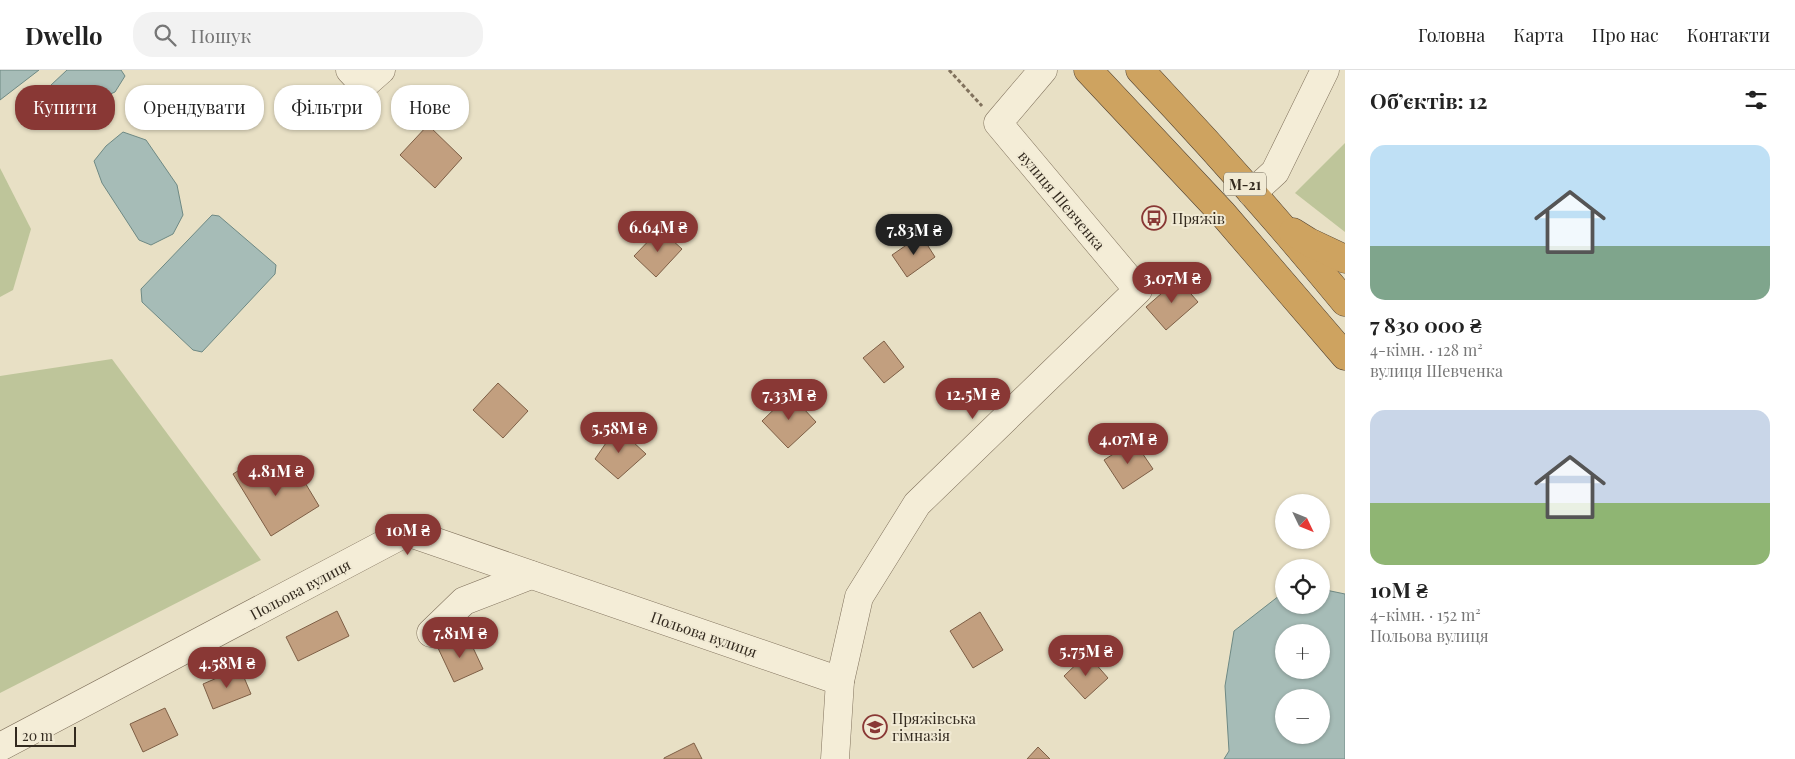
<!DOCTYPE html>
<html lang="uk">
<meta charset="utf-8">
<style>
:root{--surface:#fff;--page:#f2f2f2;--text:#222;--muted:#767676;--line:#e0e0e0;--accent:#893835}
body{margin:0;font-family:"Playfair Display",serif;background:var(--page);color:var(--text);height:100vh;display:flex;flex-direction:column;font-size:19px;white-space:nowrap}
*{box-sizing:border-box;margin:0}
p{font-size:16px;color:var(--muted)}
.icon{flex:none;width:28px;height:28px;fill:none;stroke:currentColor;stroke-width:2;stroke-linecap:round;stroke-linejoin:round}
.map{position:relative;flex:1;overflow:hidden}
.details{display:flex;flex-direction:column;background:var(--surface);width:450px}
.details>*{flex:none}
.guide{position:absolute;left:15px;top:15px;width:475px;height:45px;display:flex;gap:10px}
.needle{width:32px;rotate:133deg}
.controls{position:absolute;left:1275px;top:424px;display:grid;gap:10px}
.controls a{display:grid;place-items:center;width:55px;height:55px;border-radius:50%;background:var(--surface);box-shadow:0 1px 4px #0004;font-size:25px}
.scale{position:absolute;left:15px;bottom:12px;width:61px;box-sizing:border-box;padding-left:5px;border:2px solid #332a1f;border-top:0;font-size:14px;line-height:18px;white-space:nowrap;color:#332a1f;-webkit-text-stroke:4px #f1ead4;paint-order:stroke}
.price{position:absolute;translate:-50% -42px;padding:0 11px;border-radius:18px;background:var(--accent);color:#fff;font-size:16px;line-height:32px;filter:drop-shadow(0 1px 2px #0008)}
.price::after{content:'';position:absolute;left:50%;top:30px;width:15px;height:11px;margin-left:-8px;background:inherit;clip-path:polygon(0 0,100% 0,50% 100%)}
.price.current{background:#222;color:#fff}
ul{padding:0;list-style:none}
li{display:grid;align-content:center;gap:10px;height:265px;padding:0 25px}
li span{display:grid;place-items:center;height:155px;border-radius:15px;color:#555}
li>.icon{margin-inline-start:auto}
span .icon{width:90px;height:90px;fill:#fffc;stroke-width:1}
li b{font-size:21px}
h2{display:flex;justify-content:space-between;align-items:center;height:60px;padding:0 25px;font-size:21px}
.pill{padding:0 18px;border-radius:20px;background:var(--surface);box-shadow:0 1px 4px #0004;font-size:18px;line-height:45px}
.pill.current{background:var(--accent);color:#fff}
header{display:flex;align-items:center;gap:30px;box-sizing:border-box;height:70px;padding:0 25px;background:var(--surface);border-bottom:1px solid var(--line)}
header strong{font-size:24px}
nav{display:flex;gap:28px;margin-inline-start:auto;font-size:18px}
.search{width:350px;height:45px;background:var(--page);display:flex;align-items:center;gap:12px;box-sizing:border-box;padding:0 18px;border-radius:20px;color:var(--muted);font-size:19px}
main{display:flex;flex:1;min-height:0}
.map>svg:first-child{display:block}
.green{fill:#bec59a}
.water{fill:#a6bcb7;stroke:#6e8984;fill-rule:evenodd}
.building{fill:#c29f7f;stroke:#7e5f46}
.lines{fill:none;stroke-linecap:round;stroke-linejoin:round}
.minor-casing{stroke:#81725d;stroke-width:29}
.highway-casing{stroke:#504131;stroke-width:29}
.path{stroke:#81725d;stroke-width:3;stroke-dasharray:4 2.5;stroke-linecap:butt}
.minor{stroke:#f4edd7;stroke-width:28}
.highway{stroke:#cea360;stroke-width:28}
.labels{text-anchor:middle;dominant-baseline:central;stroke-width:4;stroke-linejoin:round;paint-order:stroke}
.shield{fill:#f1ead4;stroke:#6c6455;stroke-width:1}
.shield-label{font-size:14px;font-weight:bold;fill:#332a1f}
.street-label{font-size:15px;fill:#332a1f;stroke:#f1ead4}
.poi-label{font-size:15px;fill:#332a1f;stroke:#f1ead4;text-anchor:start}
</style>
<header>
<strong>Dwello</strong>
<div class="search"><svg class="icon" aria-label="search" viewBox="0 0 24 24"><circle cx="10" cy="10" r="6"/><path d="M15 15l6 6"/></svg>Пошук</div>
<nav><a>Головна</a><a>Карта</a><a>Про нас</a><a>Контакти</a></nav>
</header>
<main>
<div class="map">
<svg width="1345" height="689" viewBox="0 0 1345 689">
<rect width="100%" height="100%" fill="#e8e0c5"/>
<g class="green">
<path d="M1345,73V162L1295,123Z"/>
<path d="M0,98L31,159L13,220L0,227Z"/>
<path d="M112,289L261,490L0,623V306Z"/>
</g>
<g class="water">
<path d="M0,0H39L0,30Z"/>
<path d="M67,0H121L125,6L115,22L101,28L89,46L58,55L44,51L34,31Z"/>
<path d="M123,62L146,70L177,115L183,145L173,164L151,175L139,170L102,113L94,91L106,76Z"/>
<path d="M212,145L219,146L276,195L275,204L202,282L193,280L142,232L141,219Z"/>
<path d="M1321,519L1345,524V689H1224L1229,681L1225,616L1234,561L1284,522V535H1321ZM1321,562V600H1284V562ZM1284,628H1321V665H1284Z"/>
</g>
<g class="building">
<path d="M428,55L462,88L435,118L400,85Z"/>
<path d="M660,159L682,179L656,207L634,186Z"/>
<path d="M921,165L935,187L907,207L892,185Z"/>
<path d="M1178,209L1198,232L1166,260L1146,237Z"/>
<path d="M884,271L904,297L884,313L863,288Z"/>
<path d="M498,313L528,341L503,368L473,340Z"/>
<path d="M790,324L816,352L788,378L762,351Z"/>
<path d="M617,357L646,384L618,409L595,389Z"/>
<path d="M1134,371L1153,399L1123,419L1104,390Z"/>
<path d="M257,389L273,416L298,401L319,436L271,466L233,404Z"/>
<path d="M337,541L349,566L298,591L286,567Z"/>
<path d="M980,542L1003,580L973,598L950,561Z"/>
<path d="M467,565L483,599L454,612L438,578Z"/>
<path d="M1087,584L1108,608L1085,629L1064,606Z"/>
<path d="M240,598L251,624L213,639L203,614Z"/>
<path d="M165,638L178,665L143,682L130,654Z"/>
<path d="M694,673L702,689H664V688Z"/>
<path d="M1038,677L1050,689H1027Z"/>
</g>
<g class="lines">
<g class="minor-casing">
<g id="minor">
<path d="M350,0L364,15L381,0"/>
<path d="M1252,123L1275,102L1325,0"/>
<path d="M431,563L464,531L531,505"/>
<path d="M0,677L407,462L840,611"/>
<path d="M835,689L840,611L859,527L917,434L1138,220L998,53L1043,0"/>
</g>
</g>
<g class="highway-casing">
<g id="highway">
<path d="M1088,0L1223,144L1345,286"/>
<path d="M1140,0C1211,75 1279,152 1345,232"/>
<path d="M1293,162L1309,172L1345,189"/>
</g>
</g>
<path class="path" d="M949,0L982,36"/>
<use href="#minor" class="minor"/>
<use href="#highway" class="highway"/>
</g>
<defs>
<g id="bus-ring" transform="scale(1.25)"><circle r="9.5" fill="#f1ead4" stroke="#893835" stroke-width="1.5"/><path d="M-5-6H5V4H4V6H2V4H-2V6H-4V4H-5ZM-3.5-4V0h7V-4ZM-3.5 1.2v1.5H-2V1.2ZM2 1.2v1.5H3.5V1.2Z" fill="#893835"/></g>
<g id="school-ring" transform="scale(1.25)"><circle r="9.5" fill="#f1ead4" stroke="#893835" stroke-width="1.5"/><path d="M0-5L7-2L0 1L-7-2ZM-4 1L0 2.5L4 1V4Q0 6-4 4Z" fill="#893835"/></g>
</defs>
<g fill-rule="evenodd">
<use href="#bus-ring" x="1154" y="148"/>
<use href="#school-ring" x="875" y="657"/>
</g>
<g class="labels">
<rect class="shield" x="1224" y="102.5" width="42" height="23" rx="4"/>
<g class="shield-label">
<text x="1245" y="114">М-21</text>
</g>
<g class="street-label">
<text transform="translate(1062 130) rotate(50)">вулиця Шевченка</text>
<text transform="translate(300 519) rotate(-28)">Польова вулиця</text>
<text transform="translate(704 564) rotate(19)">Польова вулиця</text>
</g>
<g class="poi-label">
<text x="1172" y="148">Пряжів</text>
<text x="892" y="648">Пряжівська<tspan x="892" dy="17">гімназія</tspan></text>
</g>
</g>
</svg>
<div class="controls">
<a><svg class="needle" viewBox="-14 -14 28 28"><path d="M0-13l5 13h-10z" fill="#e53935"/><path d="M0 13l5-13h-10z" fill="#767676"/></svg></a>
<a><svg class="icon" aria-label="locate" viewBox="0 0 24 24"><circle cx="12" cy="12" r="6"/><path d="M12 2v4M12 18v4M2 12h4M18 12h4"/></svg></a>
<a>+</a>
<a>−</a>
</div>
<div class="scale">20 m</div>
<b class="price" style="left:658px;top:183px">6.64M ₴</b>
<b class="price current" style="left:914px;top:186px">7.83M ₴</b>
<b class="price" style="left:1172px;top:234px">3.07M ₴</b>
<b class="price" style="left:973px;top:350px">12.5M ₴</b>
<b class="price" style="left:789px;top:351px">7.33M ₴</b>
<b class="price" style="left:619px;top:384px">5.58M ₴</b>
<b class="price" style="left:1128px;top:395px">4.07M ₴</b>
<b class="price" style="left:276px;top:427px">4.81M ₴</b>
<b class="price" style="left:408px;top:486px">10M ₴</b>
<b class="price" style="left:460px;top:589px">7.81M ₴</b>
<b class="price" style="left:1086px;top:607px">5.75M ₴</b>
<b class="price" style="left:227px;top:619px">4.58M ₴</b>
<div class="guide">
<a class="pill current">Купити</a>
<a class="pill">Орендувати</a>
<a class="pill">Фільтри</a>
<a class="pill">Нове</a>
</div>
</div>
<section class="details">
<h2>Об’єктів: 12<svg class="icon" aria-label="filters" viewBox="0 0 24 24"><path d="M4 7h16M4 17h16"/><circle cx="9" cy="7" r="2"/><circle cx="15" cy="17" r="2"/></svg></h2>
<ul>
<li><span style="background:linear-gradient(#bfe0f5 65%,#7fa58c 0)"><svg class="icon" aria-label="home" viewBox="0 0 24 24"><path d="M3 11l9-7 9 7M6 9v11h12V9"/></svg></span><div><b>7 830 000 ₴</b><p>4-кімн. · 128 m²</p><p>вулиця Шевченка</p></div></li>
<li><span style="background:linear-gradient(#c9d6e8 60%,#8fb573 0)"><svg class="icon" aria-label="home" viewBox="0 0 24 24"><path d="M3 11l9-7 9 7M6 9v11h12V9"/></svg></span><div><b>10M ₴</b><p>4-кімн. · 152 m²</p><p>Польова вулиця</p></div></li>
</ul>
</section>
</main>
